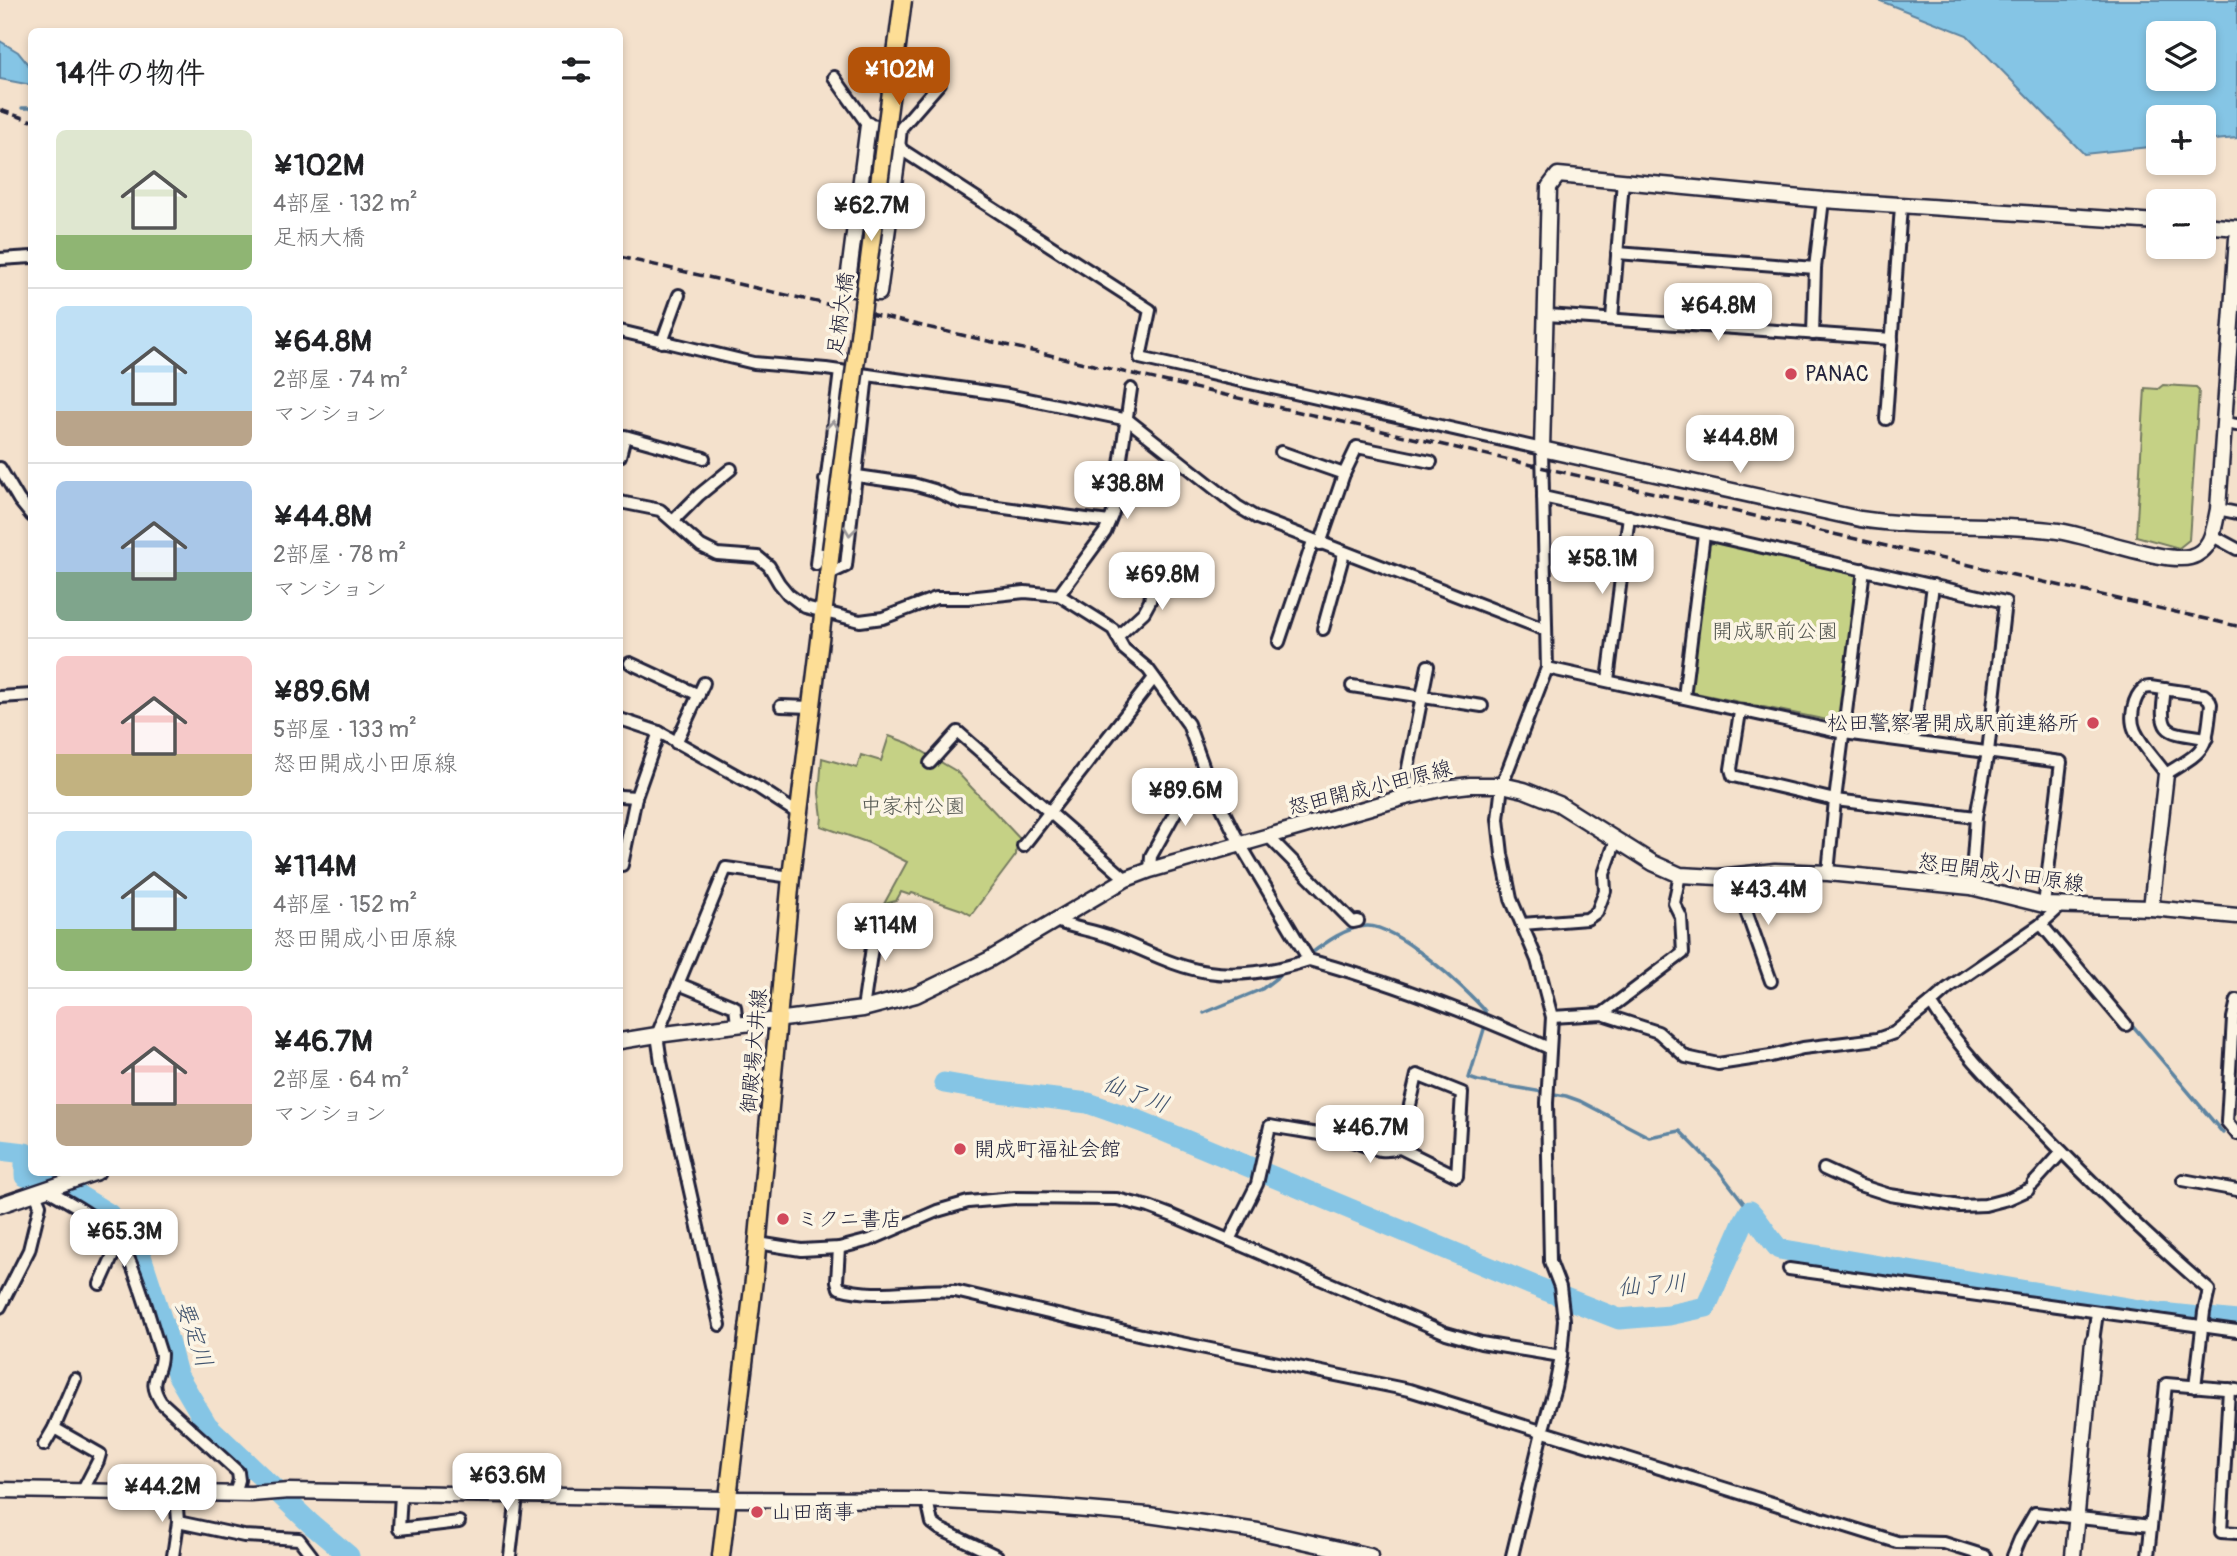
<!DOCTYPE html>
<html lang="ja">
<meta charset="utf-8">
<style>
:root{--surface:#fff;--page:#f2f2f2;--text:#202124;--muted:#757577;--line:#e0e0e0;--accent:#b45309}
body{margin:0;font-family:Pangolin,"Klee One",sans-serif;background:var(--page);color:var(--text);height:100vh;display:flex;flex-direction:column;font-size:26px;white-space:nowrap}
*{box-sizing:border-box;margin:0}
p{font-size:23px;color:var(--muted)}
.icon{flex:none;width:38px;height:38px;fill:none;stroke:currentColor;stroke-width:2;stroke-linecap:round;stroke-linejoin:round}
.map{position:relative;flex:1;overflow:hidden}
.side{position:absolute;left:28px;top:28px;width:595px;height:1148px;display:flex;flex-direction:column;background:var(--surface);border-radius:10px;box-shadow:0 4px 10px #0003}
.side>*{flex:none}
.tools{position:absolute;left:2146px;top:21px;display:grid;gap:14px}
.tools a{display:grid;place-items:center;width:70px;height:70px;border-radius:10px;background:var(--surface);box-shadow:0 4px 10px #0003;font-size:35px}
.price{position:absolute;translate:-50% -60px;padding:0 16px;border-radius:14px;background:#fff;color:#222;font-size:23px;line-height:46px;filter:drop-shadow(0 2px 4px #0008)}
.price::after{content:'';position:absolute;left:50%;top:42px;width:21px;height:16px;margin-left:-10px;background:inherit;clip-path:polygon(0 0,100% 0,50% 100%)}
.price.current{background:var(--accent);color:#fff}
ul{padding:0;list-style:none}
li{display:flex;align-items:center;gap:21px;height:175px;padding:0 28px}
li+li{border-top:2px solid var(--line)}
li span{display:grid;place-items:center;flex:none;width:196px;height:140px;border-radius:10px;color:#555}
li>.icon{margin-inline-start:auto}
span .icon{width:84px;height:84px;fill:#fffc;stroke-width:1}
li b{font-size:30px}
h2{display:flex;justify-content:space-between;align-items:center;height:84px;padding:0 28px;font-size:30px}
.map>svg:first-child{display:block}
.green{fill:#c5d185;stroke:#747a60;stroke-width:2}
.water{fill:#85c5e5;stroke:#5d84a1;stroke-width:2;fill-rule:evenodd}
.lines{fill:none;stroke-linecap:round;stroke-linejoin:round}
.stream{stroke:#5d84a1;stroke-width:3.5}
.river{stroke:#85c5e5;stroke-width:21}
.street-casing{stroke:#22223b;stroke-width:16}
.secondary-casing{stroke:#22223b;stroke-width:19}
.primary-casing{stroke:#22223b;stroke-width:21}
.street{stroke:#fcf5e5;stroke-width:10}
.secondary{stroke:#fcf5e5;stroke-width:14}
.primary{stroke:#fdde96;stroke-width:16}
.rail{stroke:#22223b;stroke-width:3.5;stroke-dasharray:10 5;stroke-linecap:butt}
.primary-bridge-casing{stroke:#22223b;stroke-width:21;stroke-linecap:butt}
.primary-bridge{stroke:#fdde96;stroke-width:16}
.oneway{stroke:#9a9698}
.poi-dot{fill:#d1495b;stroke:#fcf5e5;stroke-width:2.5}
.labels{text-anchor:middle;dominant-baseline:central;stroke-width:7;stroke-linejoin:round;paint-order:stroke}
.street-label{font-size:21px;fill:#22223b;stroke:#fcf5e5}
.poi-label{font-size:21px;fill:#22223b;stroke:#fcf5e5;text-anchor:start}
.park-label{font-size:21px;fill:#535751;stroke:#fcf5e5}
.water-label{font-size:23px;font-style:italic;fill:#40536e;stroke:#fcf5e5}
</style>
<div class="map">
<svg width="2237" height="1556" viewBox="0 0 2237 1556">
<rect width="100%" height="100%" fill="#f4e1cc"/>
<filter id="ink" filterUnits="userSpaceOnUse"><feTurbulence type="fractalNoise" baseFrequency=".0143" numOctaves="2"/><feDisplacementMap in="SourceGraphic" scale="14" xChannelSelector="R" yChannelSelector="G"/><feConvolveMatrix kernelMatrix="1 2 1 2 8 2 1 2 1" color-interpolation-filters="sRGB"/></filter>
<g filter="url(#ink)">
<g class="green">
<path d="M2163,385L2196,387L2199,390L2189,540L2179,548L2136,536L2145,388L2158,389Z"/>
<path d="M1718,541L1859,571L1842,723L1691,692L1708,545Z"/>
<path d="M889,736L908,743L956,771L1021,840L1017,841L1016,855L971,915L962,910L912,893L910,895L901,892L896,901L884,904L907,862L869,843L821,826L822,817L819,793L822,758L857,768L861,755L881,761Z"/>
</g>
<g class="water">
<path d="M1878,0H2237V138L2203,141V117H2158V146L2084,154L1967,35ZM2203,33V79H2158V33Z"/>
<path d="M0,41L18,52L31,68V85L0,79Z"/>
</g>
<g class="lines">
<g class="stream">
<path d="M22,108H32"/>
<path d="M2070,951L2223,1133"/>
<path d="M1309,955C1325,943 1346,927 1367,926C1396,925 1466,988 1485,1011V1026L1469,1078L1478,1081L1566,1096L1580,1101L1649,1137L1680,1131L1719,1171L1750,1211"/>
<path d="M1204,1013L1262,989L1288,969"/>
</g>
<g class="river">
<path d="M944,1083L991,1091L1088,1103L1142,1122L1532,1285L1619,1319L1669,1315L1706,1307L1743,1223L1750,1211C1761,1223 1768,1237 1779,1249L2151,1312L2237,1321"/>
<path d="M0,1150L25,1153V1176L73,1192L109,1214L129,1234L142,1259L166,1333L177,1374L207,1425L311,1524L349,1556"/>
</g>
<g class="street-casing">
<g id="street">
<path d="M834,77L868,125L890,127"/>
<path d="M940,83L901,128L899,148L1150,310L1140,358L1542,449L1547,668L1502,785L1498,819L1502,854L1511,899L1537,960L1552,1017L1547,1103L1550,1261L1560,1287L1564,1320L1561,1356L1555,1387L1542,1432L1512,1556"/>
<path d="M1617,253L1815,268L1813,334"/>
<path d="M0,259L32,257"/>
<path d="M1815,268L1823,200"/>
<path d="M1547,315L1892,339"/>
<path d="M1612,319L1623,181"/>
<path d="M620,331L754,363L826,369L1008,395L1128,420L1237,506L1257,518L1546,630"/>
<path d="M662,342L679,295"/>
<path d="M1886,419L1901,206"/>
<path d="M2224,423L2237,425"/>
<path d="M1281,452L1344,474"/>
<path d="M620,456L625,436L704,458"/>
<path d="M0,468L19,500L32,516"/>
<path d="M825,480L857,476L913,484L934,490L960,502L1109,522"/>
<path d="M1543,497L2005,602L1988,752L1976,817L1971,887"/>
<path d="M620,502L660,510L701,546L717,554L758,557L769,566L779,583L788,594L805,607L860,621L883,618L936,598H968L1025,592L1059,595L1113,629L1124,649L1148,669L1188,724L1209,782L1240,844L1309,960C1391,982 1470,1013 1549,1048"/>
<path d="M2218,509L2237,513"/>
<path d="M673,521L699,495L731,469"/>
<path d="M2213,536L2237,549"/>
<path d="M1320,544L1344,474L1357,447L1431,462"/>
<path d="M816,564L840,371"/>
<path d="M827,575L846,566L867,375"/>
<path d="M1059,595L1105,532L1113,513L1131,389"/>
<path d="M1323,629L1344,553"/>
<path d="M1117,637L1144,612L1150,601L1156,561"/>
<path d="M1279,642L1313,541"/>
<path d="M630,663L699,695"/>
<path d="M1547,668L1844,733L2061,762L2044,905"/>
<path d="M1608,680L1629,516"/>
<path d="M1352,686L1482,706"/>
<path d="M2150,687L2204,695L2209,699L2211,704C2206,752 2206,749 2166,774C2156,760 2142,746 2135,731C2129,718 2133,697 2144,688Z"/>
<path d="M2165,689C2158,735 2166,732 2207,738"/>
<path d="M0,697L32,695"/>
<path d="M1684,697L1704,534"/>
<path d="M781,706L812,707"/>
<path d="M1740,712L1731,769L1733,776L1835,800L1976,817"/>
<path d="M620,719L659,732"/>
<path d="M1913,742L1933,585"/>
<path d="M676,743L704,683"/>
<path d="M930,763L958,732L1126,879"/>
<path d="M620,796L636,797"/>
<path d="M1402,798L1428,666"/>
<path d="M1268,836L1353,922L1358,921"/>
<path d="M1023,846L1154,678"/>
<path d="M620,865H622L636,797L659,732L759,788L799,814"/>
<path d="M1150,870L1151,856L1181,802L1209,782"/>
<path d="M1828,873L1835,800L1864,569"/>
<path d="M1741,876V897L1771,981"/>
<path d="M1056,921C1073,928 1091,930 1108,936C1141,948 1173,967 1208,972C1240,977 1278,970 1309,960"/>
<path d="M1522,924L1587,919L1597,912L1605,891L1604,874L1616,840"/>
<path d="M2041,924L2126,1025"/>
<path d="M679,984L735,1007L737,1024"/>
<path d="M2237,1000L2233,1018L2227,1122L2237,1134"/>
<path d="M1931,1003C1959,1050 1997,1086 2035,1124C2091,1182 2148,1238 2209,1290L2204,1312L2195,1387"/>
<path d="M863,1009L877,913"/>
<path d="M1602,1014L1683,953L1681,917L1674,903L1680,875"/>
<path d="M1552,1017L1602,1014L1658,1032L1686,1057L1718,1064L1771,1056L1803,1048L1877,1039L1894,1033L1931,1003L1948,988L2041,924L2061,906"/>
<path d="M1824,1169L1859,1185L1890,1195L1960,1206L1985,1205L2008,1199L2028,1190"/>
<path d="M2183,1180L2237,1190"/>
<path d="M2033,1184L2062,1152"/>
<path d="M46,1189C69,1202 94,1215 113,1234C135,1257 150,1322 161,1354C161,1377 146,1378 161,1402L238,1472L239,1480L235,1494"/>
<path d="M1229,1240L1257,1184L1270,1126C1297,1131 1326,1134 1352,1141C1372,1147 1378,1154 1400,1148L1457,1176L1462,1093L1417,1075L1400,1148"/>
<path d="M758,1243L801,1250L839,1248L870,1240L937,1211L968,1202L1015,1198L1117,1199L1149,1207L1173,1216L1446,1333L1481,1343L1561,1356"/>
<path d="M839,1248L837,1281L839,1288C877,1299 916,1288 955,1291L1142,1335L1409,1390L1897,1542L1944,1543L1985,1556"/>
<path d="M1789,1269L2237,1331"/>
<path d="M100,1284L119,1242"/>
<path d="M0,1307L29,1250L40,1205L35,1193"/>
<path d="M720,1325L661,1062L657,1035L726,868L791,877"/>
<path d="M2093,1341L2097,1313"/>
<path d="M2229,1389L2221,1532L2237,1533"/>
<path d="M54,1428L100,1454L98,1461L82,1492"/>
<path d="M44,1445L54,1428L75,1379"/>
<path d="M401,1494L399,1529L459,1522"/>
<path d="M927,1500L932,1523L940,1529L997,1556"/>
<path d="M178,1522L244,1536L299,1539L312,1556"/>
<path d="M173,1556L178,1522L176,1493"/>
<path d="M510,1556L517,1496"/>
<path d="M2013,1556L2020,1539L2035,1513L2151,1526"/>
<path d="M2148,1556L2166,1384L2237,1390"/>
</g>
</g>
<g class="secondary-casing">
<g id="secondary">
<path d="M868,125L847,288L879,293L899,148"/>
<path d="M2158,222L1823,200L1558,175L1549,187L1542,449L1860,519C1925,529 1993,522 2058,531C2088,535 2165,564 2190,557C2212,551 2214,529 2218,509L2237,238"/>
<path d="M2203,225L2237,228"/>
<path d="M2151,908L2166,774"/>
<path d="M620,1041L657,1035L863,1009L916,995L990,959L1126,879L1150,870L1402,798L1445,788L1470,785H1502L1524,790L1559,804L1653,863L1680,875L1718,877L1775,871L1828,873L1971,887L2044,905L2151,908L2237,916"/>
<path d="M0,1205L97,1172"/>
<path d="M0,1490L251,1494L289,1491L727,1499L927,1500L1051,1507L1148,1515L1258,1531L1370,1556"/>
<path d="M2073,1556L2093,1341"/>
</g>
</g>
<g class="primary-casing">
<path id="primary" d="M721,1556L755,1271L791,877L831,550"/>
</g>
<use href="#street" class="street"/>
<use href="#secondary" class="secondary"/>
<use href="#primary" class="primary"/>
<g class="rail">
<path d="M0,110L32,121"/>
<path d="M620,257L2237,626"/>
</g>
<g class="primary-bridge-casing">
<path id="primary-bridge" d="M831,550L903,0"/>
</g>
<use href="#primary-bridge" class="primary-bridge"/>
</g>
<defs><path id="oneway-chevron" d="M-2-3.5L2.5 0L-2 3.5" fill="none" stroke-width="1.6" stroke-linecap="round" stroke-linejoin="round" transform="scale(1.75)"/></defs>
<g class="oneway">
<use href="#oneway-chevron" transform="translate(833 425) rotate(-83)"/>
<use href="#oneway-chevron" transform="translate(850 531) rotate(97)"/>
</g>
</g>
<g class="poi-dot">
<circle cx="1791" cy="374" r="7"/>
<circle cx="2093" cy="723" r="7"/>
<circle cx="960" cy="1149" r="7"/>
<circle cx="783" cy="1219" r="7"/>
<circle cx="757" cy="1512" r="7"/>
</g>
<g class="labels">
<g class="street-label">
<text transform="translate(841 314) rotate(-82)">足柄大橋</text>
<text transform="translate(1370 788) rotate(-14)">怒田開成小田原線</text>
<text transform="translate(2001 873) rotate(8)">怒田開成小田原線</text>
<text transform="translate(754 1051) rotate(-85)">御殿場大井線</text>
</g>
<g class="poi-label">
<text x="1805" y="374">PANAC</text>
<text x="2079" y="723" text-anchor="end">松田警察署開成駅前連絡所</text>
<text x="974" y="1149">開成町福祉会館</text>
<text x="797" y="1219">ミクニ書店</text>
<text x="771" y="1512">山田商事</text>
</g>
<g class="park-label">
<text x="1775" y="631">開成駅前公園</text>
<text x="913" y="806">中家村公園</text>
</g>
<g class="water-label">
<text transform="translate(1136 1094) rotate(21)">仙了川</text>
<text transform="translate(1652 1285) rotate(-4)">仙了川</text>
<text transform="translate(194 1334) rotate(71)">要定川</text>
</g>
</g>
</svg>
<div class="tools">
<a><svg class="icon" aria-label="layers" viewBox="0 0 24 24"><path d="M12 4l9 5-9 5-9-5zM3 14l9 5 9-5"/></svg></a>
<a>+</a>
<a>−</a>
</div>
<b class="price current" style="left:899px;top:107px">¥102M</b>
<b class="price" style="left:871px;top:243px">¥62.7M</b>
<b class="price" style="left:1718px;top:343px">¥64.8M</b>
<b class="price" style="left:1740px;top:475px">¥44.8M</b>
<b class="price" style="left:1127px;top:521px">¥38.8M</b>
<b class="price" style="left:1602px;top:596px">¥58.1M</b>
<b class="price" style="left:1162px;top:612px">¥69.8M</b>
<b class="price" style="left:1185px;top:828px">¥89.6M</b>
<b class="price" style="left:1768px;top:927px">¥43.4M</b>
<b class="price" style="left:885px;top:963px">¥114M</b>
<b class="price" style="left:1370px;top:1165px">¥46.7M</b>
<b class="price" style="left:124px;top:1269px">¥65.3M</b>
<b class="price" style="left:507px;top:1513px">¥63.6M</b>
<b class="price" style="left:162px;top:1524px">¥44.2M</b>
<section class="side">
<h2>14件の物件<svg class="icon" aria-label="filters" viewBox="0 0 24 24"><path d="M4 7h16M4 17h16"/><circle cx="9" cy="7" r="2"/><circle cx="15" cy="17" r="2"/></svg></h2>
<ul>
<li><span style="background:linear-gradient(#dfe7d0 75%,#8fb573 0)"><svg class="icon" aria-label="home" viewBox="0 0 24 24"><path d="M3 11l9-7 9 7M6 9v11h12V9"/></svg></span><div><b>¥102M</b><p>4部屋 · 132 m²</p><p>足柄大橋</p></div></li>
<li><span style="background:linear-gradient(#bfe0f5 75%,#b9a48a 0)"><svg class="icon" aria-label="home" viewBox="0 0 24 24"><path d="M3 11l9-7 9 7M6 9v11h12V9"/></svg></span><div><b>¥64.8M</b><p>2部屋 · 74 m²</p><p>マンション</p></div></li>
<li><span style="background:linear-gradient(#a9c7e8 65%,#7fa58c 0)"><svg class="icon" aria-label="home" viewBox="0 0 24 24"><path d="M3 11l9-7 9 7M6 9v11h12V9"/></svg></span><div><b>¥44.8M</b><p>2部屋 · 78 m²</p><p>マンション</p></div></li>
<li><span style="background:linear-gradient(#f6c9c9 70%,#c2b280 0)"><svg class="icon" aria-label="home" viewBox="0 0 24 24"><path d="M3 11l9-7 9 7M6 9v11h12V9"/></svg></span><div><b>¥89.6M</b><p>5部屋 · 133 m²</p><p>怒田開成小田原線</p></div></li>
<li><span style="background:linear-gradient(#bfe0f5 70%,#8fb573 0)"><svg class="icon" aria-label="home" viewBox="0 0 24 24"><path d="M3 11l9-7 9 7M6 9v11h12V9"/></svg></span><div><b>¥114M</b><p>4部屋 · 152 m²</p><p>怒田開成小田原線</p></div></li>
<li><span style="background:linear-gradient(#f6c9c9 70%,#b9a48a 0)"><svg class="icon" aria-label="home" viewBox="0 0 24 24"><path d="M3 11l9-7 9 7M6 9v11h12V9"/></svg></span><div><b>¥46.7M</b><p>2部屋 · 64 m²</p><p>マンション</p></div></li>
</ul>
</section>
</div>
